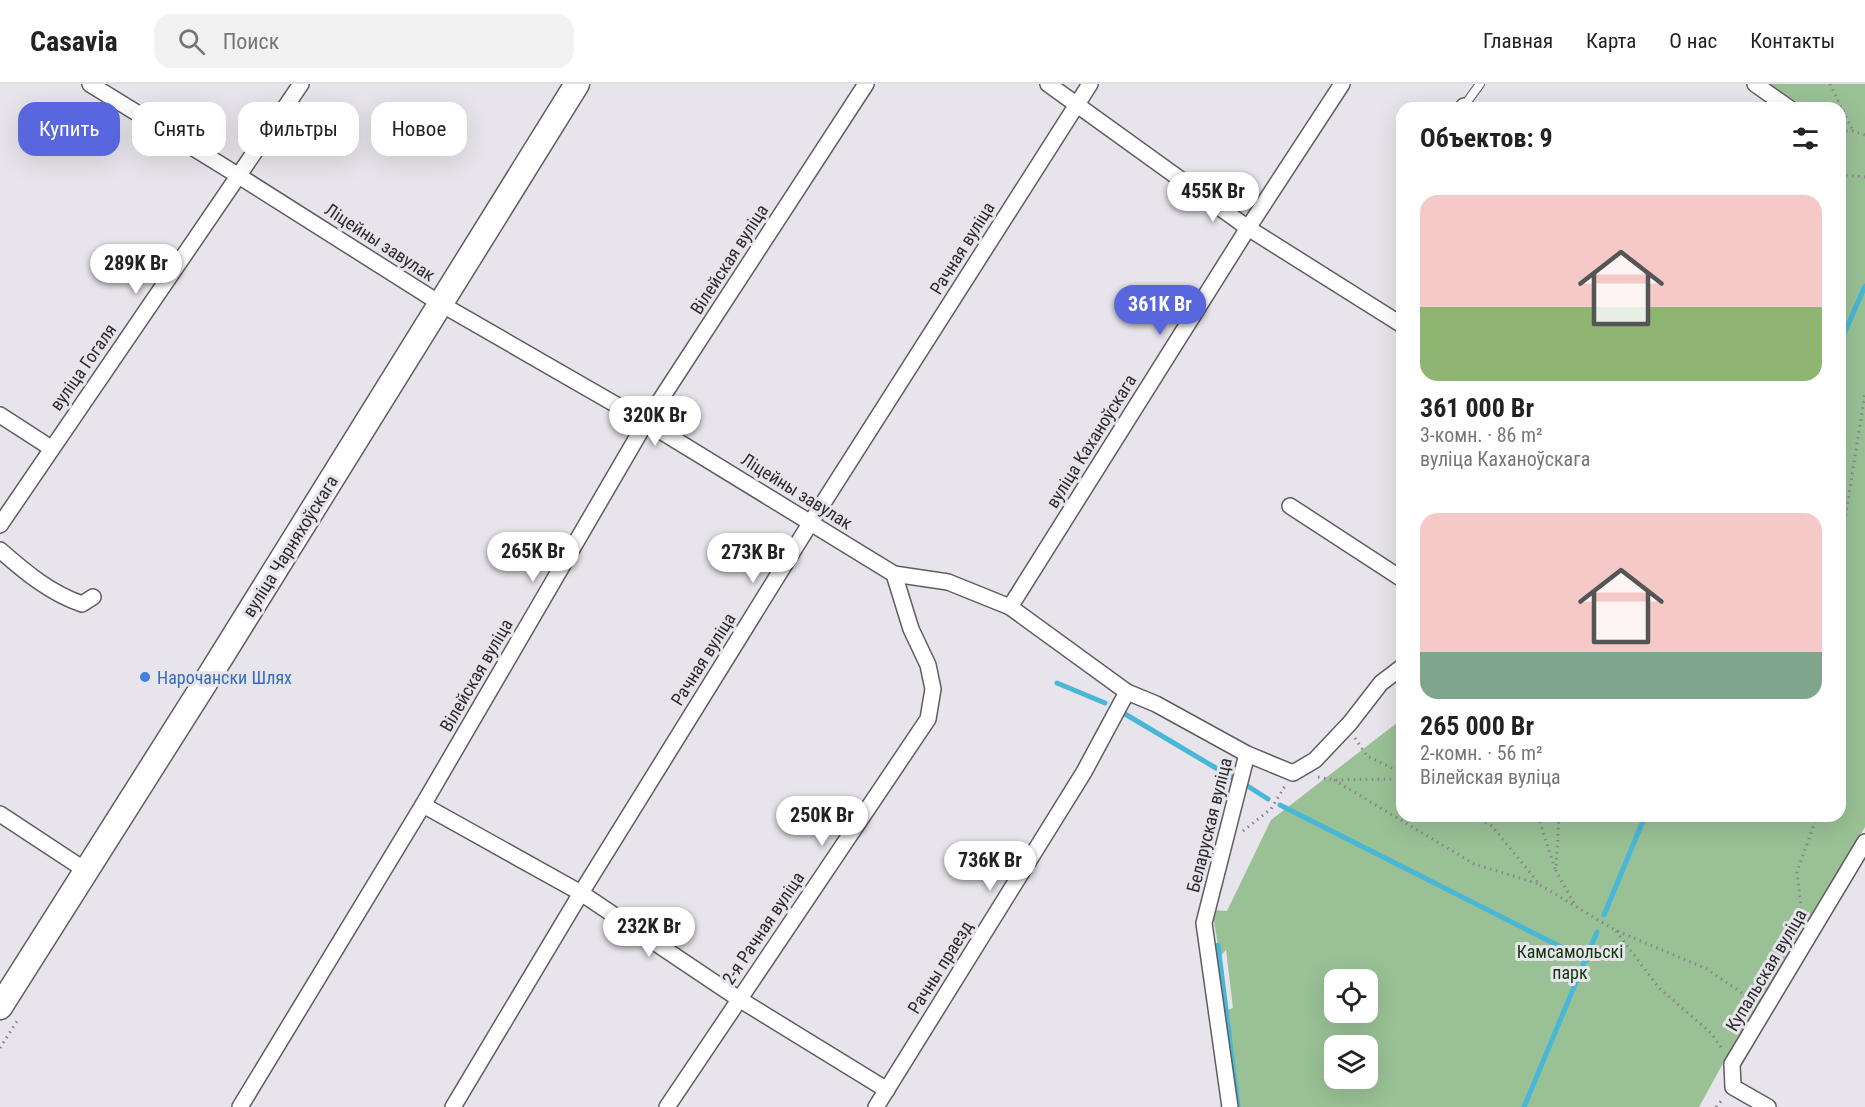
<!DOCTYPE html>
<html lang="ru">
<meta charset="utf-8">
<style>
:root{--surface:#fff;--page:#f2f2f2;--text:#222;--muted:#767676;--line:#e0e0e0;--accent:#5967de}
body{margin:0;font-family:"Roboto Condensed",sans-serif;background:var(--page);color:var(--text);height:100vh;display:flex;flex-direction:column;font-size:22px;white-space:nowrap}
*{box-sizing:border-box;margin:0}
p{font-size:20px;color:var(--muted)}
.icon{flex:none;width:33px;height:33px;fill:none;stroke:currentColor;stroke-width:2;stroke-linecap:round;stroke-linejoin:round}
.map{position:relative;flex:1;overflow:hidden}
.drawer{position:absolute;left:1396px;top:18px;width:450px;height:720px;display:flex;flex-direction:column;background:var(--surface);border-radius:18px;box-shadow:0 6px 24px #0002}
.drawer>*{flex:none}
.guide{position:absolute;left:18px;top:18px;width:570px;height:54px;display:flex;gap:12px}
.fabs{position:absolute;left:1324px;top:885px;display:grid;gap:12px}
.fabs a{display:grid;place-items:center;width:54px;height:54px;border-radius:12px;background:var(--surface);box-shadow:0 6px 24px #0002;font-size:30px}
.price{position:absolute;translate:-50% -51px;padding:0 14px;border-radius:21px;background:#fff;color:#222;font-size:20px;line-height:39px;filter:drop-shadow(0 2px 3px #0008)}
.price::after{content:'';position:absolute;left:50%;top:36px;width:18px;height:14px;margin-left:-9px;background:inherit;clip-path:polygon(0 0,100% 0,50% 100%)}
.price.on{background:var(--accent);color:#fff}
ul{padding:0;list-style:none}
li{display:grid;align-content:center;gap:12px;height:318px;padding:0 24px}
li span{display:grid;place-items:center;height:186px;border-radius:18px;color:#555}
li>.icon{margin-inline-start:auto}
span .icon{width:108px;height:108px;fill:#fffc;stroke-width:1}
li b{font-size:26px}
h2{display:flex;justify-content:space-between;align-items:center;height:72px;padding:0 24px;font-size:26px}
.tag{padding:0 21px;border-radius:18px;background:var(--surface);box-shadow:0 6px 24px #0002;font-size:21px;line-height:54px}
.tag.on{background:var(--accent);color:#fff}
header{display:flex;align-items:center;gap:36px;box-sizing:border-box;height:84px;padding:0 30px;background:var(--surface);border-bottom:2px solid var(--line)}
header strong{font-size:28px}
nav{display:flex;gap:33px;margin-inline-start:auto;font-size:21px}
.search{width:420px;height:54px;background:var(--page);display:flex;align-items:center;gap:15px;box-sizing:border-box;padding:0 21px;border-radius:18px;color:var(--muted);font-size:22px}
.map>svg:first-child{display:block}
.green{fill:#9ac196;fill-rule:evenodd}
.lines{fill:none;stroke-linecap:round;stroke-linejoin:round}
.stream{stroke:#49b7d6;stroke-width:5}
.service-casing{stroke:#5f5d63;stroke-width:10}
.minor-casing{stroke:#5f5d63;stroke-width:18}
.primary-casing{stroke:#5f5d63;stroke-width:27}
.path{stroke:#88868b;stroke-width:3;stroke-dasharray:1.5 4.5;stroke-linecap:butt}
.service{stroke:#fff;stroke-width:8}
.minor{stroke:#fff;stroke-width:15}
.primary{stroke:#fff;stroke-width:24}
.shop-dot{fill:#3f7fe0;stroke:#e7e5eb;stroke-width:2}
.labels{text-anchor:middle;dominant-baseline:central;stroke-width:6;stroke-linejoin:round;paint-order:stroke}
.street-label{font-size:18px;fill:#2c2b2e;stroke:#e7e5eb}
.shop-label{font-size:18px;fill:#366cbe;stroke:#e7e5eb;text-anchor:start}
.park-label{font-size:18px;fill:#0e370c;stroke:#e7e5eb}
</style>
<header>
<strong>Casavia</strong>
<div class="search"><svg class="icon" aria-label="search" viewBox="0 0 24 24"><circle cx="10" cy="10" r="6"/><path d="M15 15l6 6"/></svg>Поиск</div>
<nav><a>Главная</a><a>Карта</a><a>О нас</a><a>Контакты</a></nav>
</header>
<div class="map">
<svg width="1865" height="1023" viewBox="0 0 1865 1023">
<rect width="100%" height="100%" fill="#e7e5eb"/>
<path class="green" d="M1763,0H1865V743L1741,956L1737,954L1699,1023H1240L1228,926L1233,924L1226,866L1220,873L1212,826L1227,827L1271,736L1402,635V732H1840V24H1804L1799,20L1794,23ZM1335,896H1368V928H1335ZM1335,962H1368V994H1335Z"/>
<g class="lines">
<g class="stream">
<path d="M1840,259L1865,202"/>
<path d="M1057,599L1105,619"/>
<path d="M1120,627L1236,696"/>
<path d="M1246,701L1268,715"/>
<path d="M1280,721L1587,876"/>
<path d="M1604,831L1645,732"/>
<path d="M1218,861L1238,1023"/>
<path d="M1524,1023L1597,848"/>
</g>
<g class="service-casing">
<path id="service" d="M1464,22L1480,0"/>
</g>
<g class="minor-casing">
<g id="minor">
<path d="M90,0L239,92L441,220L646,338L894,490L948,498L1010,523L1127,608L1156,620L1247,670L1293,689L1315,676L1350,639L1381,599L1402,583"/>
<path d="M1048,0L1248,144L1402,241"/>
<path d="M1755,0L1789,24"/>
<path d="M1464,22L1467,24"/>
<path d="M0,331L51,364"/>
<path d="M1290,422L1402,495"/>
<path d="M0,441L301,0"/>
<path d="M0,466C25,488 50,509 82,520L93,513"/>
<path d="M1010,523L1248,144L1342,0"/>
<path d="M423,721L581,809L739,915L887,1006"/>
<path d="M0,730L85,786"/>
<path d="M240,1023L423,721L646,338L866,0"/>
<path d="M453,1023L581,809L811,438L1090,0"/>
<path d="M667,1023L928,635L933,605L928,581L911,545L894,490"/>
<path d="M876,1023L1084,688L1127,608"/>
<path d="M1230,1023L1204,839L1247,670"/>
<path d="M1768,1023L1733,1003L1732,980L1865,758"/>
</g>
</g>
<g class="primary-casing">
<path id="primary" d="M0,923L205,599L577,0"/>
</g>
<g class="path">
<path d="M1830,0L1853,47"/>
<path d="M1840,47H1853L1865,51"/>
<path d="M1840,91L1865,93"/>
<path d="M1840,467L1865,309"/>
<path d="M1355,654L1367,672L1402,689"/>
<path d="M1318,693L1334,696L1402,695"/>
<path d="M1334,696L1474,780L1539,800"/>
<path d="M1475,732L1492,742L1540,801L1615,846L1707,885L1752,916"/>
<path d="M1538,732L1555,785"/>
<path d="M1559,732L1556,787L1575,821"/>
<path d="M1243,747L1271,725L1285,702"/>
<path d="M1802,831L1797,788L1817,732"/>
<path d="M1616,847L1659,904L1711,949L1723,966"/>
<path d="M0,964L19,934"/>
<path d="M1716,1023L1723,1015"/>
</g>
<use href="#service" class="service"/>
<use href="#minor" class="minor"/>
<use href="#primary" class="primary"/>
</g>
<circle class="shop-dot" cx="145" cy="593" r="6"/>
<g class="labels">
<g class="street-label">
<text transform="translate(380 158) rotate(33)">Ліцейны завулак</text>
<text transform="translate(962 164) rotate(-58)">Рачная вуліца</text>
<text transform="translate(729 175) rotate(-57)">Вілейская вуліца</text>
<text transform="translate(83 283) rotate(-55)">вуліца Гогаля</text>
<text transform="translate(1091 357) rotate(-58)">вуліца Каханоўскага</text>
<text transform="translate(797 407) rotate(32)">Ліцейны завулак</text>
<text transform="translate(290 462) rotate(-58)">вуліца Чарняхоўскага</text>
<text transform="translate(703 575) rotate(-58)">Рачная вуліца</text>
<text transform="translate(476 591) rotate(-60)">Вілейская вуліца</text>
<text transform="translate(1209 741) rotate(-76)">Беларуская вуліца</text>
<text transform="translate(763 844) rotate(-56)">2-я Рачная вуліца</text>
<text transform="translate(940 883) rotate(-58)">Рачны праезд</text>
<text transform="translate(1766 886) rotate(-59)">Купальская вуліца</text>
</g>
<g class="shop-label">
<text x="157" y="593">Нарочански Шлях</text>
</g>
<g class="park-label">
<text x="1570" y="867">Камсамольскі<tspan x="1570" dy="21">парк</tspan></text>
</g>
</g>
</svg>
<div class="fabs">
<a><svg class="icon" aria-label="locate" viewBox="0 0 24 24"><circle cx="12" cy="12" r="6"/><path d="M12 2v4M12 18v4M2 12h4M18 12h4"/></svg></a>
<a><svg class="icon" aria-label="layers" viewBox="0 0 24 24"><path d="M12 4l9 5-9 5-9-5zM3 14l9 5 9-5"/></svg></a>
</div>
<b class="price" style="left:1213px;top:139px">455K Br</b>
<b class="price" style="left:136px;top:211px">289K Br</b>
<b class="price on" style="left:1160px;top:252px">361K Br</b>
<b class="price" style="left:655px;top:363px">320K Br</b>
<b class="price" style="left:533px;top:499px">265K Br</b>
<b class="price" style="left:753px;top:500px">273K Br</b>
<b class="price" style="left:822px;top:763px">250K Br</b>
<b class="price" style="left:990px;top:808px">736K Br</b>
<b class="price" style="left:649px;top:874px">232K Br</b>
<div class="guide">
<a class="tag on">Купить</a>
<a class="tag">Снять</a>
<a class="tag">Фильтры</a>
<a class="tag">Новое</a>
</div>
<section class="drawer">
<h2>Объектов: 9<svg class="icon" aria-label="filters" viewBox="0 0 24 24"><path d="M4 7h16M4 17h16"/><circle cx="9" cy="7" r="2"/><circle cx="15" cy="17" r="2"/></svg></h2>
<ul>
<li><span style="background:linear-gradient(#f6c9c9 60%,#8fb573 0)"><svg class="icon" aria-label="home" viewBox="0 0 24 24"><path d="M3 11l9-7 9 7M6 9v11h12V9"/></svg></span><div><b>361 000 Br</b><p>3-комн. · 86 m²</p><p>вуліца Каханоўскага</p></div></li>
<li><span style="background:linear-gradient(#f6c9c9 75%,#7fa58c 0)"><svg class="icon" aria-label="home" viewBox="0 0 24 24"><path d="M3 11l9-7 9 7M6 9v11h12V9"/></svg></span><div><b>265 000 Br</b><p>2-комн. · 56 m²</p><p>Вілейская вуліца</p></div></li>
</ul>
</section>
</div>
